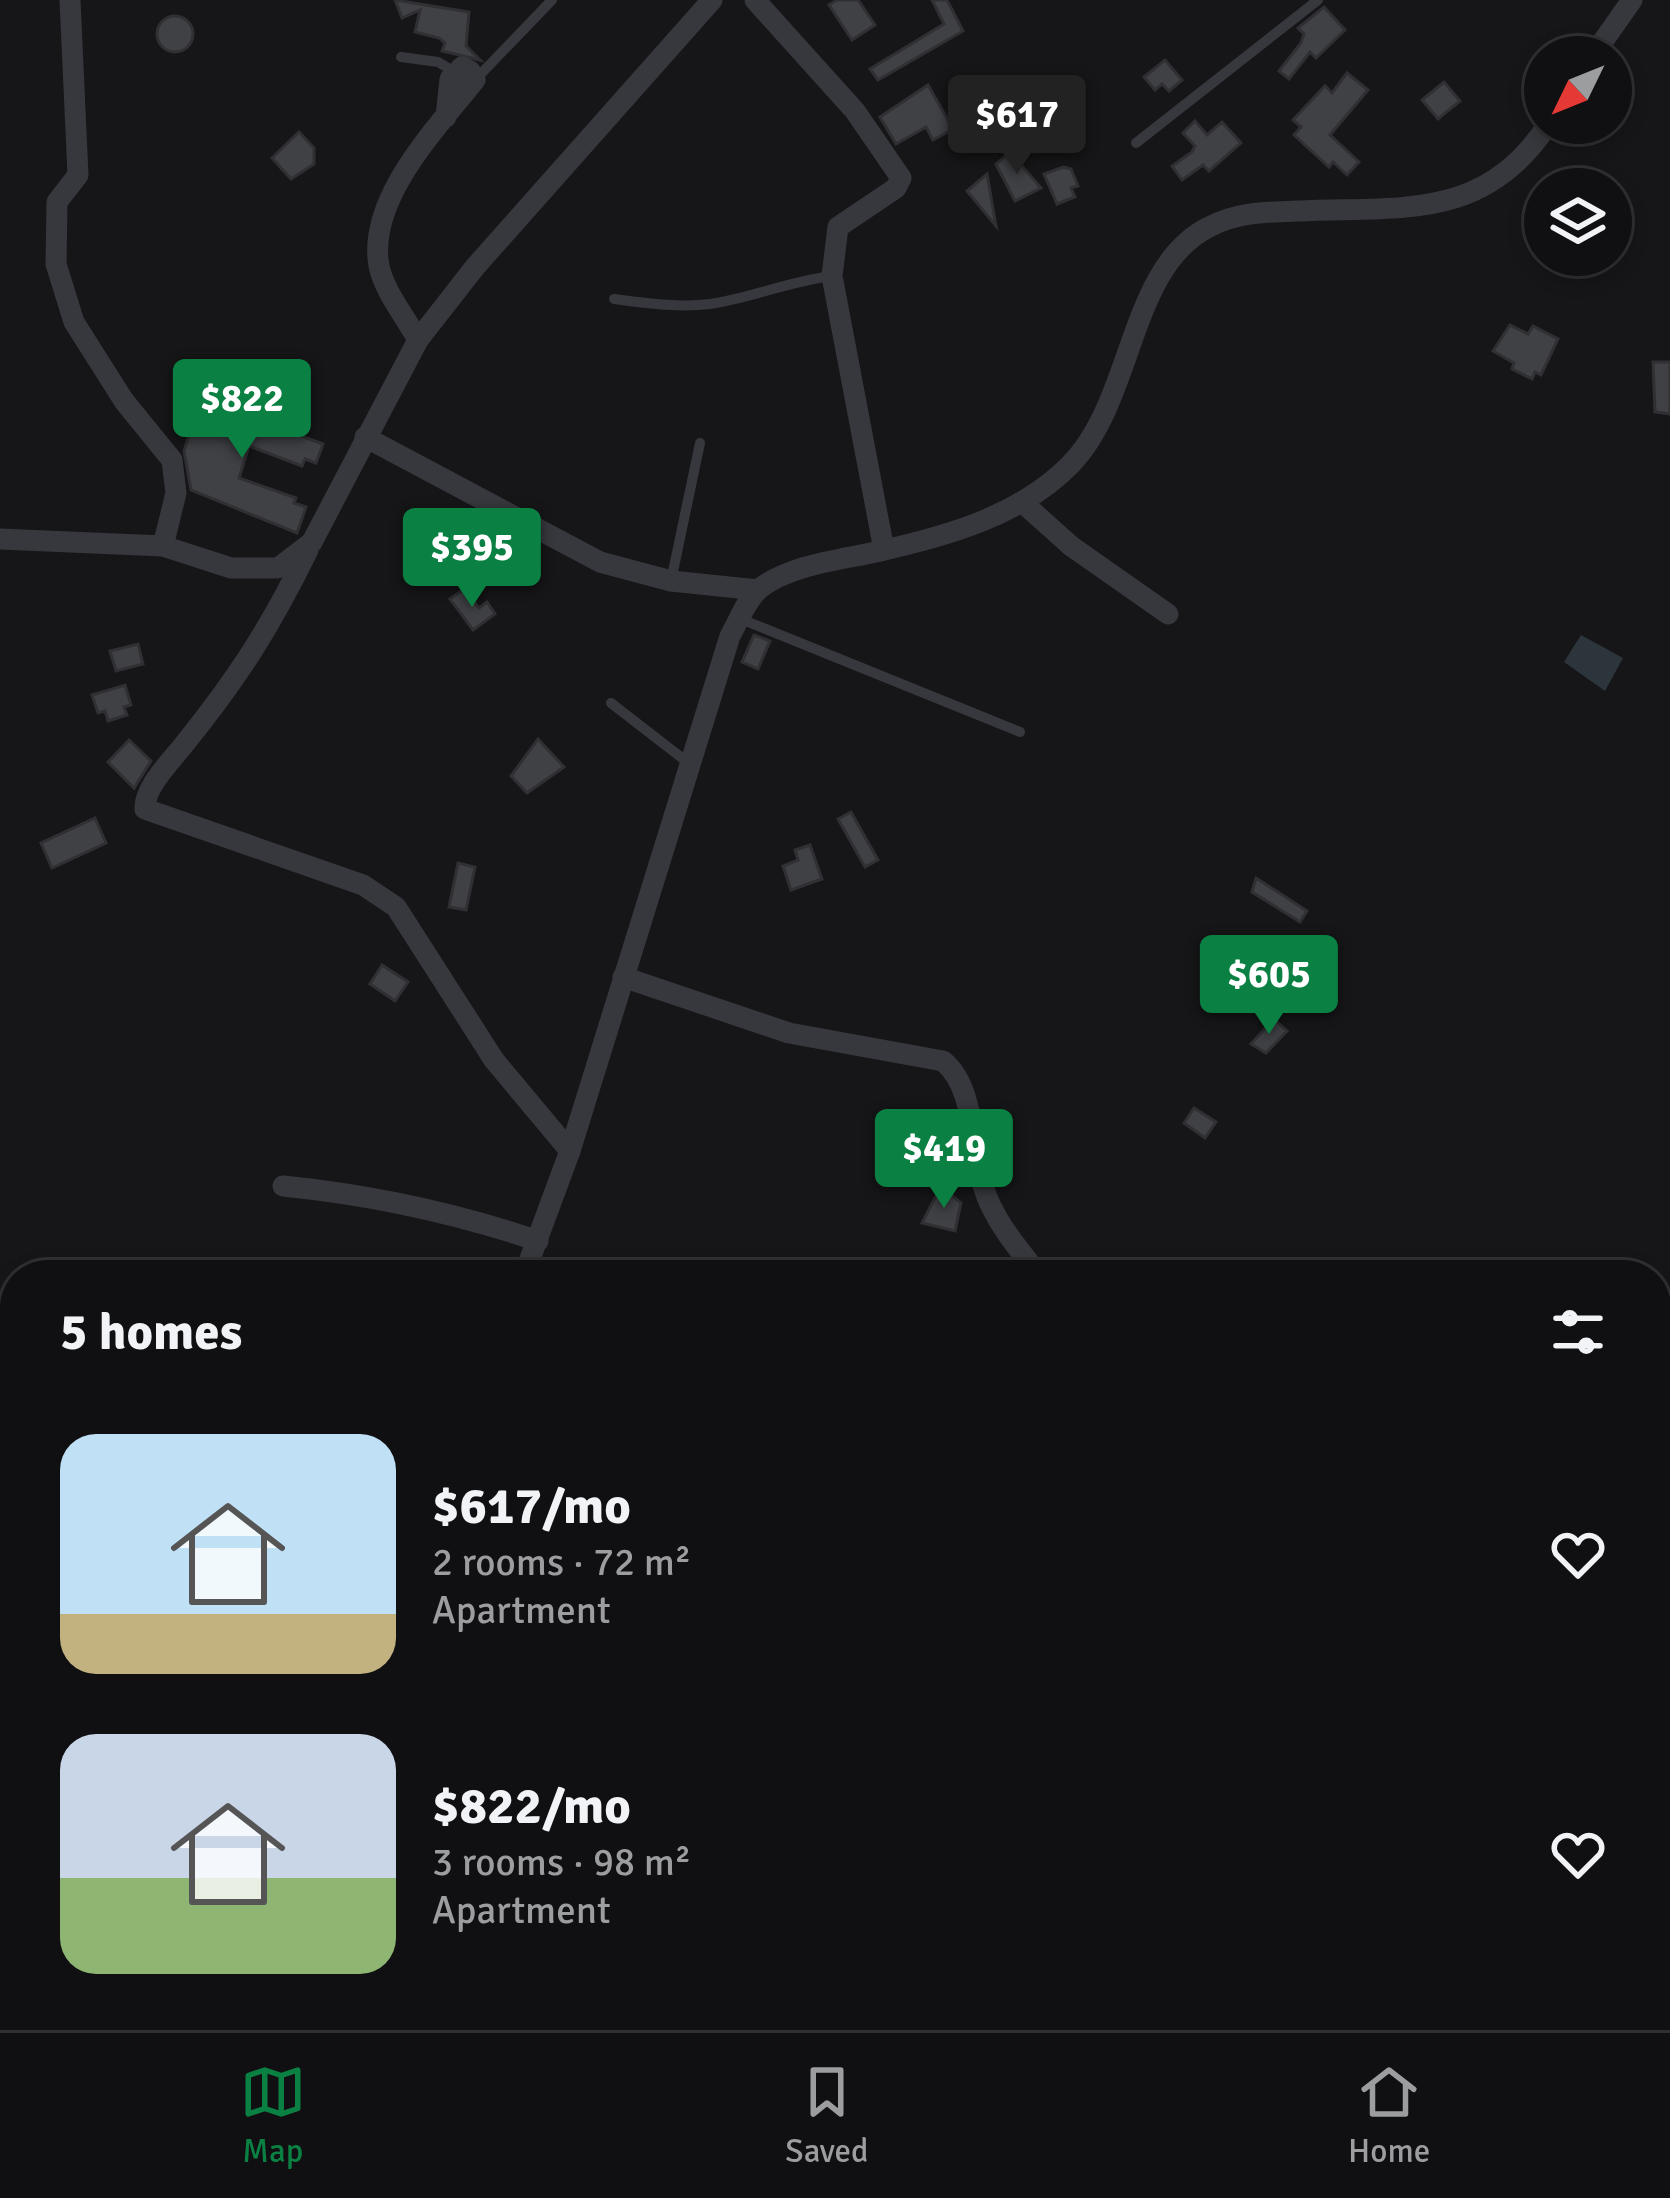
<!DOCTYPE html>
<meta charset="utf-8">
<style>
:root{--surface:#101012;--page:#1e1e20;--text:#f1f3f6;--muted:#9c9d9f;--line:#303032;--accent:#0b8043}
body{margin:0;font-family:Signika,sans-serif;background:var(--page);color:var(--text);height:100vh;display:flex;flex-direction:column;font-size:45px;white-space:nowrap}
*{box-sizing:border-box;margin:0}
p{font-size:39px;color:var(--muted)}
.icon{flex:none;width:66px;height:66px;fill:none;stroke:currentColor;stroke-width:2;stroke-linecap:round;stroke-linejoin:round}
.map{position:relative;flex:1;overflow:hidden}
.details{position:absolute;left:0px;top:1260px;width:1671px;height:771px;display:flex;flex-direction:column;background:var(--surface);border-radius:48px 48px 0 0;box-shadow:0 6px 18px #0003,0 0 0 3px var(--line)}
.details>*{flex:none}
.needle{width:78px;rotate:227deg}
.fabs{position:absolute;left:1524px;top:36px;display:grid;gap:24px}
.fabs a{display:grid;place-items:center;width:108px;height:108px;border-radius:50%;background:var(--surface);box-shadow:0 6px 18px #0003,0 0 0 3px var(--line);font-size:60px}
.price{position:absolute;translate:-50% -102px;padding:0 27px;border-radius:12px;background:var(--accent);color:#fff;font-size:39px;line-height:78px;filter:drop-shadow(0 3px 6px #0008)}
.price::after{content:'';position:absolute;left:50%;top:72px;width:36px;height:27px;margin-left:-18px;background:inherit;clip-path:polygon(0 0,100% 0,50% 100%)}
.price.selected{background:#222;color:#fff}
ul{padding:0;list-style:none}
li{display:flex;align-items:center;gap:36px;height:300px;padding:0 60px}
li span{display:grid;place-items:center;flex:none;width:336px;height:240px;border-radius:36px;color:#555}
li>.icon{margin-inline-start:auto}
span .icon{width:144px;height:144px;fill:#fffc;stroke-width:1}
li b{font-size:51px}
h2{display:flex;justify-content:space-between;align-items:center;height:144px;padding:0 60px;font-size:51px}
.tabs{display:flex;justify-content:space-around;align-items:center;height:168px;border-top:3px solid var(--line);background:var(--surface);font-size:33px;color:var(--muted)}
.tabs a{display:grid;justify-items:center;gap:6px}
.tabs .selected{color:var(--accent)}
.map>svg:first-child{display:block}
.water{fill:#2c353c}
.building{fill:#404145;stroke:#303034;stroke-width:3}
.lines{fill:none;stroke-linecap:round;stroke-linejoin:round}
.lane{stroke:#37383d;stroke-width:10}
.street{stroke:#37383d;stroke-width:21}
</style>
<div class="map">
<svg width="1670" height="2030" viewBox="0 0 1670 2030">
<rect width="100%" height="100%" fill="#161618"/>
<path class="water" d="M1581,635L1623,658L1605,691L1564,662Z"/>
<g class="building">
<path d="M395,0L469,12L466,46L480,60L442,51L445,43L439,38L415,32L420,10L402,18Z"/>
<path d="M837,0H858L875,25L852,40L829,5Z"/>
<path d="M932,0H947L963,31L878,80L870,69L944,24Z"/>
<path d="M1324,7L1345,30L1316,58L1310,52L1289,79L1279,71L1301,43L1304,34L1298,28Z"/>
<circle cx="175" cy="34" r="18"/>
<path d="M1165,60L1182,80L1169,91L1162,84L1155,90L1144,77Z"/>
<path d="M1347,73L1368,90L1330,135L1359,162L1347,175L1333,162L1329,167L1294,135L1301,127L1293,120L1325,86L1332,93Z"/>
<path d="M1444,82L1460,101L1438,119L1422,100Z"/>
<path d="M928,85L953,129L933,140L926,127L896,144L880,117Z"/>
<path d="M1195,121L1207,135L1222,122L1241,143L1209,171L1203,165L1182,180L1172,166L1192,152L1195,146L1183,133Z"/>
<path d="M299,132L314,148V164L291,179L272,158Z"/>
<path d="M1010,152L1041,188L1015,201L996,164Z"/>
<path d="M1063,167L1071,169L1078,186L1071,188L1075,197L1057,204L1044,174Z"/>
<path d="M987,174L996,226L967,191Z"/>
<path d="M1510,325L1528,334L1533,326L1558,339L1541,375L1535,372L1532,379L1512,369L1514,363L1493,351Z"/>
<path d="M1653,362H1670V414L1655,412Z"/>
<path d="M192,396L323,444L316,463L305,459L302,466L249,446L239,478L296,498L294,503L306,507L297,533L191,490L184,451L192,425L183,421Z"/>
<path d="M464,589L479,608L487,602L495,614L473,630L450,599Z"/>
<path d="M754,635L770,641L758,669L742,662Z"/>
<path d="M138,644L143,664L116,671L110,651Z"/>
<path d="M125,685L131,705L124,707L127,715L108,721L105,711L98,713L92,695Z"/>
<path d="M538,739L564,767L527,793L511,776Z"/>
<path d="M129,740L151,761L134,788L108,762Z"/>
<path d="M851,812L878,860L865,867L838,819Z"/>
<path d="M95,818L106,843L52,868L41,843Z"/>
<path d="M810,845L822,879L791,890L783,866L798,860L795,850Z"/>
<path d="M458,863L475,867L466,910L449,907Z"/>
<path d="M1256,878L1307,911L1300,922L1252,892Z"/>
<path d="M382,965L408,982L395,1001L370,984Z"/>
<path d="M1274,1019L1287,1031L1266,1053L1251,1044Z"/>
<path d="M1194,1108L1216,1122L1205,1138L1184,1123Z"/>
<path d="M941,1186L961,1203L955,1231L922,1223Z"/>
</g>
<g class="lines">
<g class="lane">
<path d="M401,57L438,62L455,72"/>
<path d="M475,80L552,0"/>
<path d="M1136,143L1318,0"/>
<path d="M614,299C646,303 678,308 710,304C751,298 790,281 832,276"/>
<path d="M671,581L700,443"/>
<path d="M741,619L1020,732"/>
<path d="M611,703L691,765"/>
</g>
<g class="street">
<path d="M70,0L78,175L57,202L56,264L74,322L124,401L172,460L176,493L163,546"/>
<path d="M755,0L855,111L901,178L896,188L838,227L832,276L884,550"/>
<path d="M1592,57L1632,0"/>
<path d="M418,340C406,318 384,291 379,266C367,199 436,129 475,80L470,71L462,67L450,79L446,117"/>
<path d="M365,437L600,562L671,581L758,590"/>
<path d="M1022,502L1071,546L1168,614"/>
<path d="M0,539L163,546L231,568H278L312,542L418,340L475,267L712,0"/>
<path d="M308,550C270,628 237,679 182,747C169,763 144,788 145,809L363,885L396,907L494,1060L570,1151"/>
<path d="M623,977L789,1033L943,1061C979,1090 969,1160 990,1204C1002,1230 1021,1252 1039,1275"/>
<path d="M283,1186C372,1195 453,1212 538,1241"/>
<path d="M524,1275L570,1151L730,636C738,622 747,599 759,589C791,564 842,560 880,551C947,536 1019,516 1069,466C1134,402 1128,267 1209,227C1237,212 1266,212 1298,211C1403,206 1484,222 1549,123"/>
<path d="M1656,1682L1670,1694"/>
<path d="M337,2016L338,2030"/>
<path d="M1636,2016L1642,2030"/>
</g>
</g>
</svg>
<div class="fabs">
<a><svg class="needle" viewBox="-14 -14 28 28"><path d="M0-13l5 13h-10z" fill="#e53935"/><path d="M0 13l5-13h-10z" fill="#9c9d9f"/></svg></a>
<a><svg class="icon" aria-label="layers" viewBox="0 0 24 24"><path d="M12 4l9 5-9 5-9-5zM3 14l9 5 9-5"/></svg></a>
</div>
<b class="price selected" style="left:1017px;top:177px">$617</b>
<b class="price" style="left:242px;top:461px">$822</b>
<b class="price" style="left:472px;top:610px">$395</b>
<b class="price" style="left:1269px;top:1037px">$605</b>
<b class="price" style="left:944px;top:1211px">$419</b>
<section class="details">
<h2>5 homes<svg class="icon" aria-label="filters" viewBox="0 0 24 24"><path d="M4 7h16M4 17h16"/><circle cx="9" cy="7" r="2"/><circle cx="15" cy="17" r="2"/></svg></h2>
<ul>
<li><span style="background:linear-gradient(#bfe0f5 75%,#c2b280 0)"><svg class="icon" aria-label="home" viewBox="0 0 24 24"><path d="M3 11l9-7 9 7M6 9v11h12V9"/></svg></span><div><b>$617/mo</b><p>2 rooms · 72 m²</p><p>Apartment</p></div><svg class="icon" aria-label="heart" viewBox="0 0 24 24"><path d="M12 20l-8-8c-3-5 5-10 8-4 3-6 11-1 8 4z"/></svg></li>
<li><span style="background:linear-gradient(#c9d6e8 60%,#8fb573 0)"><svg class="icon" aria-label="home" viewBox="0 0 24 24"><path d="M3 11l9-7 9 7M6 9v11h12V9"/></svg></span><div><b>$822/mo</b><p>3 rooms · 98 m²</p><p>Apartment</p></div><svg class="icon" aria-label="heart" viewBox="0 0 24 24"><path d="M12 20l-8-8c-3-5 5-10 8-4 3-6 11-1 8 4z"/></svg></li>
</ul>
</section>
</div>
<nav class="tabs">
<a class="selected"><svg class="icon" aria-label="map" viewBox="0 0 24 24"><path d="M3 6l6-2 6 2 6-2v14l-6 2-6-2-6 2zM9 4v14M15 6v14"/></svg>Map</a>
<a><svg class="icon" aria-label="saved" viewBox="0 0 24 24"><path d="M7 4h10v16l-5-4-5 4z"/></svg>Saved</a>
<a><svg class="icon" aria-label="home" viewBox="0 0 24 24"><path d="M3 11l9-7 9 7M6 9v11h12V9"/></svg>Home</a>
</nav>
